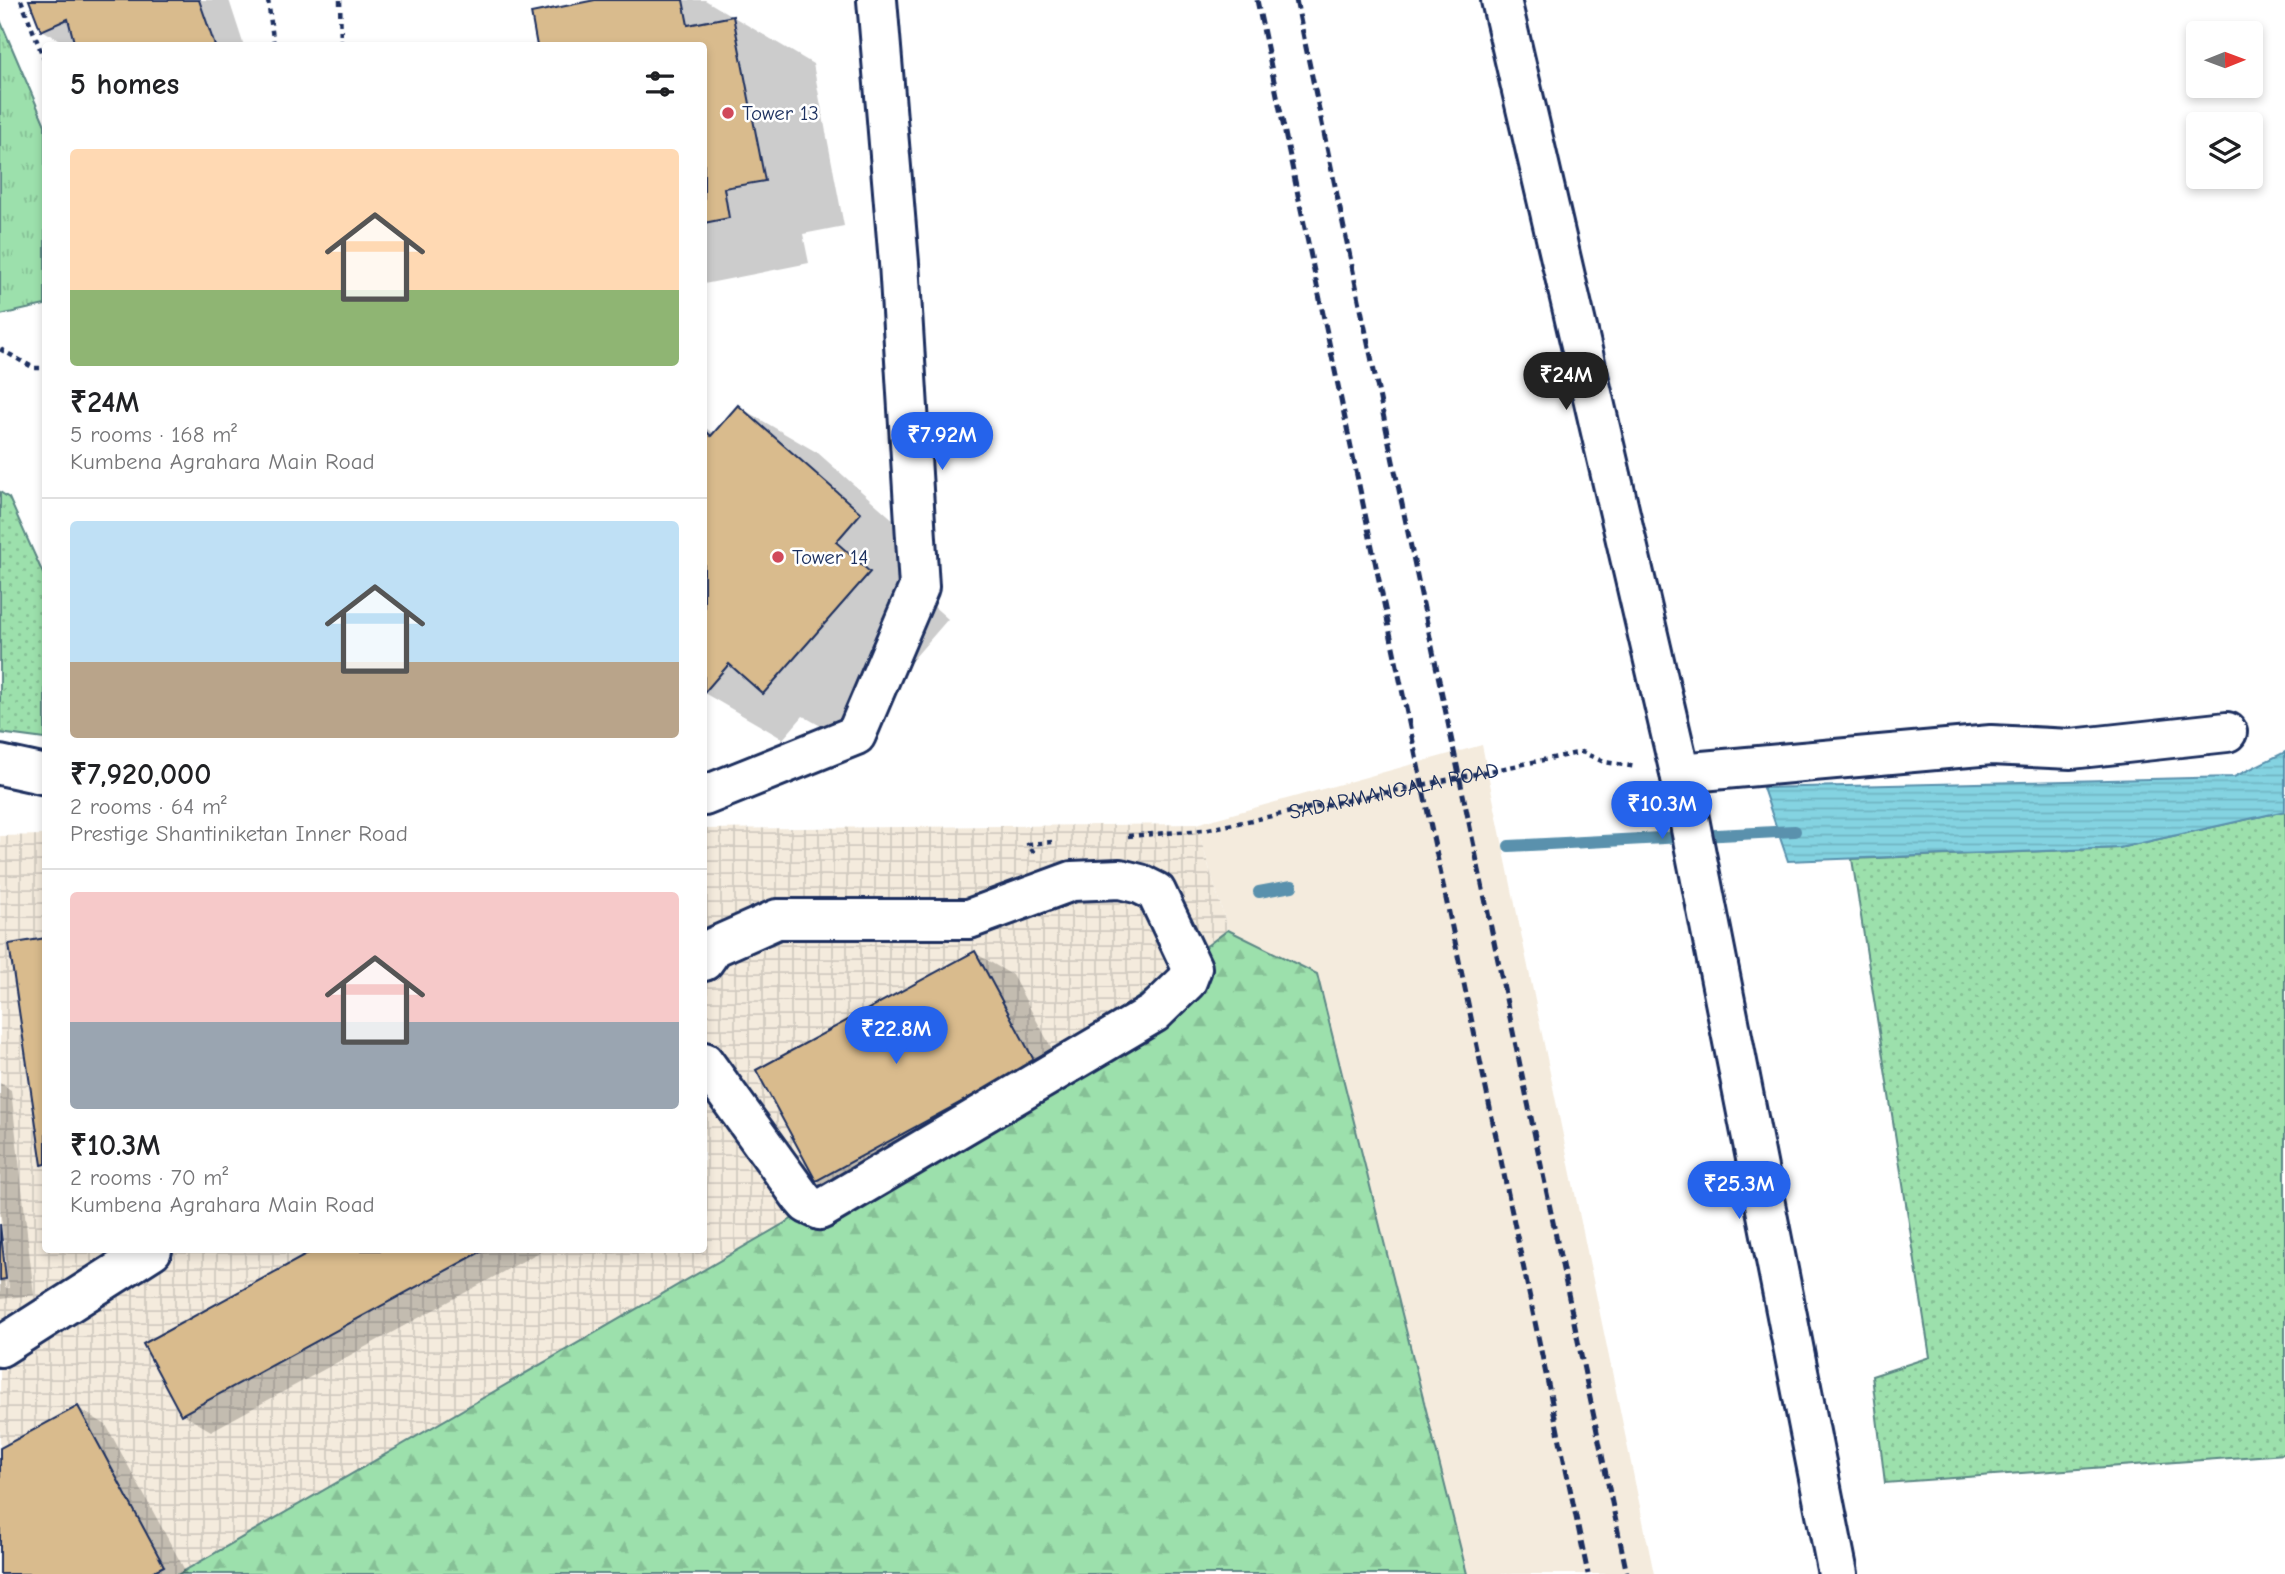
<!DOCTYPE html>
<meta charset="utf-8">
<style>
:root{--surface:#fff;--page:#f6f6f6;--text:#202124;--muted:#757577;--line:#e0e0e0;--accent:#2563eb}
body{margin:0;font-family:"Comic Neue",sans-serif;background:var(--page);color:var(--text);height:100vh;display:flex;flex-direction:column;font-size:26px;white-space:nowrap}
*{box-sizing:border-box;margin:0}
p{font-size:23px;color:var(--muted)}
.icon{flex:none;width:38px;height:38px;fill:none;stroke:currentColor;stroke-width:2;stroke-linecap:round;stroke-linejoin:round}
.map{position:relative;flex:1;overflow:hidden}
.panel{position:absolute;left:42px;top:42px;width:665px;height:1211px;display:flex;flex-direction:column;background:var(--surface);border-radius:7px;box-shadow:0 4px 10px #0003}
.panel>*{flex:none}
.needle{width:46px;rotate:89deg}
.buttons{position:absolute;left:2186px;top:21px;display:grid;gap:14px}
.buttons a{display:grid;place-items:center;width:77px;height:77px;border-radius:7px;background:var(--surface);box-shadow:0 4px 10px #0003;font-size:35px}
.price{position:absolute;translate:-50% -60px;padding:0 16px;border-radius:24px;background:var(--accent);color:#fff;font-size:23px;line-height:46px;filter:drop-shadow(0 2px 4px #0008)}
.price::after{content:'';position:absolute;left:50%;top:42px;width:21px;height:16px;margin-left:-10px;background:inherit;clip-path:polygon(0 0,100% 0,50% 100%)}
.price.on{background:#222;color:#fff}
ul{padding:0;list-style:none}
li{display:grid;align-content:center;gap:14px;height:371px;padding:0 28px}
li+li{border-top:2px solid var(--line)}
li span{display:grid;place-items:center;height:217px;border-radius:7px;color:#555}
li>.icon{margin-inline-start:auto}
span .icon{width:126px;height:126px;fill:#fffc;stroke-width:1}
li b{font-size:30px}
h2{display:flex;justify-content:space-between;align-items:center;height:84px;padding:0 28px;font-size:30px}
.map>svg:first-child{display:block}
.built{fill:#f4ebdd}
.industrial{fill:url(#industrial-grid)}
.grass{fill:url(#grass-dots);stroke:#5c8885;stroke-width:2}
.forest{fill:url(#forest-firs);stroke:#5c8885;stroke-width:2}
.park{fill:url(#park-tufts);stroke:#5c8885;stroke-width:2}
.water{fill:url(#water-rules);stroke:#5a91ad;stroke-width:2}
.shadow{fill:#0003}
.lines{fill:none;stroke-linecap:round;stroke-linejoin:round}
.stream{stroke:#5a91ad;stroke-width:12}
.building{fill:#d9bb8d;stroke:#1b2f5e;stroke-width:2}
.minor-casing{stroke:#1b2f5e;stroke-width:44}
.path{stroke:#1b2f5e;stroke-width:4.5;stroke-dasharray:5 5;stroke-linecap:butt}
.minor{stroke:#fff;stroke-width:38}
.rail{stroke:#1b2f5e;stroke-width:5;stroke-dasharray:10 5;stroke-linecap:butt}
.poi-dot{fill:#d1495b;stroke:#fff;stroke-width:2.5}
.labels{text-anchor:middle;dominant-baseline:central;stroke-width:5;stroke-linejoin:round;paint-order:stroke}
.poi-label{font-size:21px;fill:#1b2f5e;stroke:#fff;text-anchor:start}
.street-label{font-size:21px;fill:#1b2f5e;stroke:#fff}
</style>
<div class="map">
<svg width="2285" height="1574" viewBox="0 0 2285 1574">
<defs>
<pattern id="industrial-grid" width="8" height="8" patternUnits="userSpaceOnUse" patternTransform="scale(1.75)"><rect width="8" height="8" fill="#f4ebdd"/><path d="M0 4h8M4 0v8" fill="none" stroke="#d1cac0"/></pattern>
<pattern id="grass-dots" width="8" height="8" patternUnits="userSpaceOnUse" patternTransform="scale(1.75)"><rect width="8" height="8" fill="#9ce0ac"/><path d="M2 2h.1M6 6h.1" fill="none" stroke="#86c096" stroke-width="1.8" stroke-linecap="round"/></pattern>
<pattern id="forest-firs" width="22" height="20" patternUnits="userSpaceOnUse" patternTransform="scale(1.75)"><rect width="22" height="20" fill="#9ce0ac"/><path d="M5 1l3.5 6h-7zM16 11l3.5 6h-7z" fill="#86c096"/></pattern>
<pattern id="park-tufts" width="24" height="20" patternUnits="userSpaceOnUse" patternTransform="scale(1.75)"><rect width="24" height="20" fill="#9ce0ac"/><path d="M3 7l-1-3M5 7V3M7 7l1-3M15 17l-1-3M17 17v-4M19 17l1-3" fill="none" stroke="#86c096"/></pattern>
<pattern id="water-rules" width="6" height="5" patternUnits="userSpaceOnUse" patternTransform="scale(1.75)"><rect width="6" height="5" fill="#84d3e1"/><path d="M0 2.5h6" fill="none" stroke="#71b5c3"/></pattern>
</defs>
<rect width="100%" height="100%" fill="#fff"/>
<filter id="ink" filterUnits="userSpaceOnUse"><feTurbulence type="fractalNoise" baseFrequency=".0143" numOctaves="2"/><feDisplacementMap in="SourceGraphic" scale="14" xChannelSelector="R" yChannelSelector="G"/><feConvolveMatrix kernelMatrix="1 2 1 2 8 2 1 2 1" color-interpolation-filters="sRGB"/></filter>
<g filter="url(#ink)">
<path class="built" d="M1482,745L1654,1574H1467L1317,975L1228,930L1196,824Z"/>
<path class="industrial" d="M1196,824L1228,930L1317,974L1467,1574H0V836L45,835L46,1250H704V829Z"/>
<g class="grass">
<path d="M0,492L9,498L45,578V739L0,733Z"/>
<path d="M2285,811V1454L1885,1483L1872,1376L1930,1357L1852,859L2119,848Z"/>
</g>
<path class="forest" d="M1228,930L1317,974L1467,1574H179L1016,1089Z"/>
<path class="park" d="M0,20L45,125V305L0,315Z"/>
<path class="water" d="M2285,752V811L2119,848L1788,861L1763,788L2234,777Z"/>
<g class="shadow">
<path d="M31,0H229L244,46H70L42,30Z"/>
<path d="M604,0H705L813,64L844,226L803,234L809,263L704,284V46Z"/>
<path d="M739,407L818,453L940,561L914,589L948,619L844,739L803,716L783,739L704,693V427L715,434Z"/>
<path d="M975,953L1012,975L1071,1084L855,1202L817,1180Z"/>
<path d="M0,1083L11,1090L34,1295L0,1299V1240L5,1288H9L0,1208Z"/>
<path d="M319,1250H543L211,1431L182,1414L145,1345Z"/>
<path d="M78,1408L106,1425L187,1574H0V1450Z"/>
</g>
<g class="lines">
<g class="stream">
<path d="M1509,846L1795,831"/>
<path d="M1259,892L1292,886"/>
</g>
</g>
<g class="building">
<path d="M29,0H199L215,46H75L68,19L41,31Z"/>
<path d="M595,0H683L688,25L733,16L765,181L724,188L729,218L704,223V46H537L531,13Z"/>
<path d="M738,405L861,513L836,542L870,572L763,694L729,664L704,693V429L711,436Z"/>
<path d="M46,938V1164L42,1165L9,944Z"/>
<path d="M975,951L1035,1062L816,1181L756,1070Z"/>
<path d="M0,1224L6,1279L0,1280Z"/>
<path d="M315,1250H484L181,1415L143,1344Z"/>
<path d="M78,1406L164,1566L148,1574H0V1448Z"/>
</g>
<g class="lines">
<g class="minor-casing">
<g id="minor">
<path d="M1501,0L1680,773L1838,1574"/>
<path d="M0,765L46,775"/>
<path d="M1680,773L1991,745L2071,749L2227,732"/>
<path d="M704,796L856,735L919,587L899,263L877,0"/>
<path d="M704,961L714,947L777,919H969L1072,881L1120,879L1140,884L1156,892L1192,968L1187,981L1154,1013L820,1210L807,1204L801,1197L704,1062"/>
<path d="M0,1347L152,1250"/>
</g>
</g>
<g class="path">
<path d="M21,0L46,64"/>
<path d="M268,0L274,46"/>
<path d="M340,0L341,46"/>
<path d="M0,349L34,368H46"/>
<path id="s1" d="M1128,836L1204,830L1582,752L1604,762L1637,767"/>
<path d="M1034,853L1028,844L1053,842"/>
</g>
<use href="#minor" class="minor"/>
<g class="rail">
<path d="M1257,0L1588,1574"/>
<path d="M1296,0L1627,1574"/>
</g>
</g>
</g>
<g class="poi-dot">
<circle cx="728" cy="113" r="7"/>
<circle cx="778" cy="557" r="7"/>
</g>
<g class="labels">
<g class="poi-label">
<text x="742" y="113">Tower 13</text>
<text x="792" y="557">Tower 14</text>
</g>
<g class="street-label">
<text stroke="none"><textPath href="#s1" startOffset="270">SADARMANGALA ROAD</textPath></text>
</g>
</g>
</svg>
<div class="buttons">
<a><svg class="needle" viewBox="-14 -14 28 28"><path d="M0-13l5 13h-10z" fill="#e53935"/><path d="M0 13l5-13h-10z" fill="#757577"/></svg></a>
<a><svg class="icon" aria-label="layers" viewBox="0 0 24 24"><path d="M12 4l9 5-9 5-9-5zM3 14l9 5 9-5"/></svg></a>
</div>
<b class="price on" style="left:1566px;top:412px">₹24M</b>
<b class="price" style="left:942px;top:472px">₹7.92M</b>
<b class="price" style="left:1662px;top:841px">₹10.3M</b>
<b class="price" style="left:896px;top:1066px">₹22.8M</b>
<b class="price" style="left:1739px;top:1221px">₹25.3M</b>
<section class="panel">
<h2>5 homes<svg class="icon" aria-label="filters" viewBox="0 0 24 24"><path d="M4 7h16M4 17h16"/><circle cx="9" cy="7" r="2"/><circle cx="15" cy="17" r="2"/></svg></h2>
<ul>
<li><span style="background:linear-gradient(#ffd9b3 65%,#8fb573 0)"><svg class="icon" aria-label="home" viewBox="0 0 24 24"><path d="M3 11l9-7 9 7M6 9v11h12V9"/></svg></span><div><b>₹24M</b><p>5 rooms · 168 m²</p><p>Kumbena Agrahara Main Road</p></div></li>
<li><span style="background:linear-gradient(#bfe0f5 65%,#b9a48a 0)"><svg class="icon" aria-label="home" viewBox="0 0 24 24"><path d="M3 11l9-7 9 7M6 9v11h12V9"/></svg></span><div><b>₹7,920,000</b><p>2 rooms · 64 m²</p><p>Prestige Shantiniketan Inner Road</p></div></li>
<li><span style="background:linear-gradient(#f6c9c9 60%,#9aa5b1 0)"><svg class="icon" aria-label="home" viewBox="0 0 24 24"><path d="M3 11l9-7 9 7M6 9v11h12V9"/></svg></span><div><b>₹10.3M</b><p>2 rooms · 70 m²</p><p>Kumbena Agrahara Main Road</p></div></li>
</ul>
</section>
</div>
